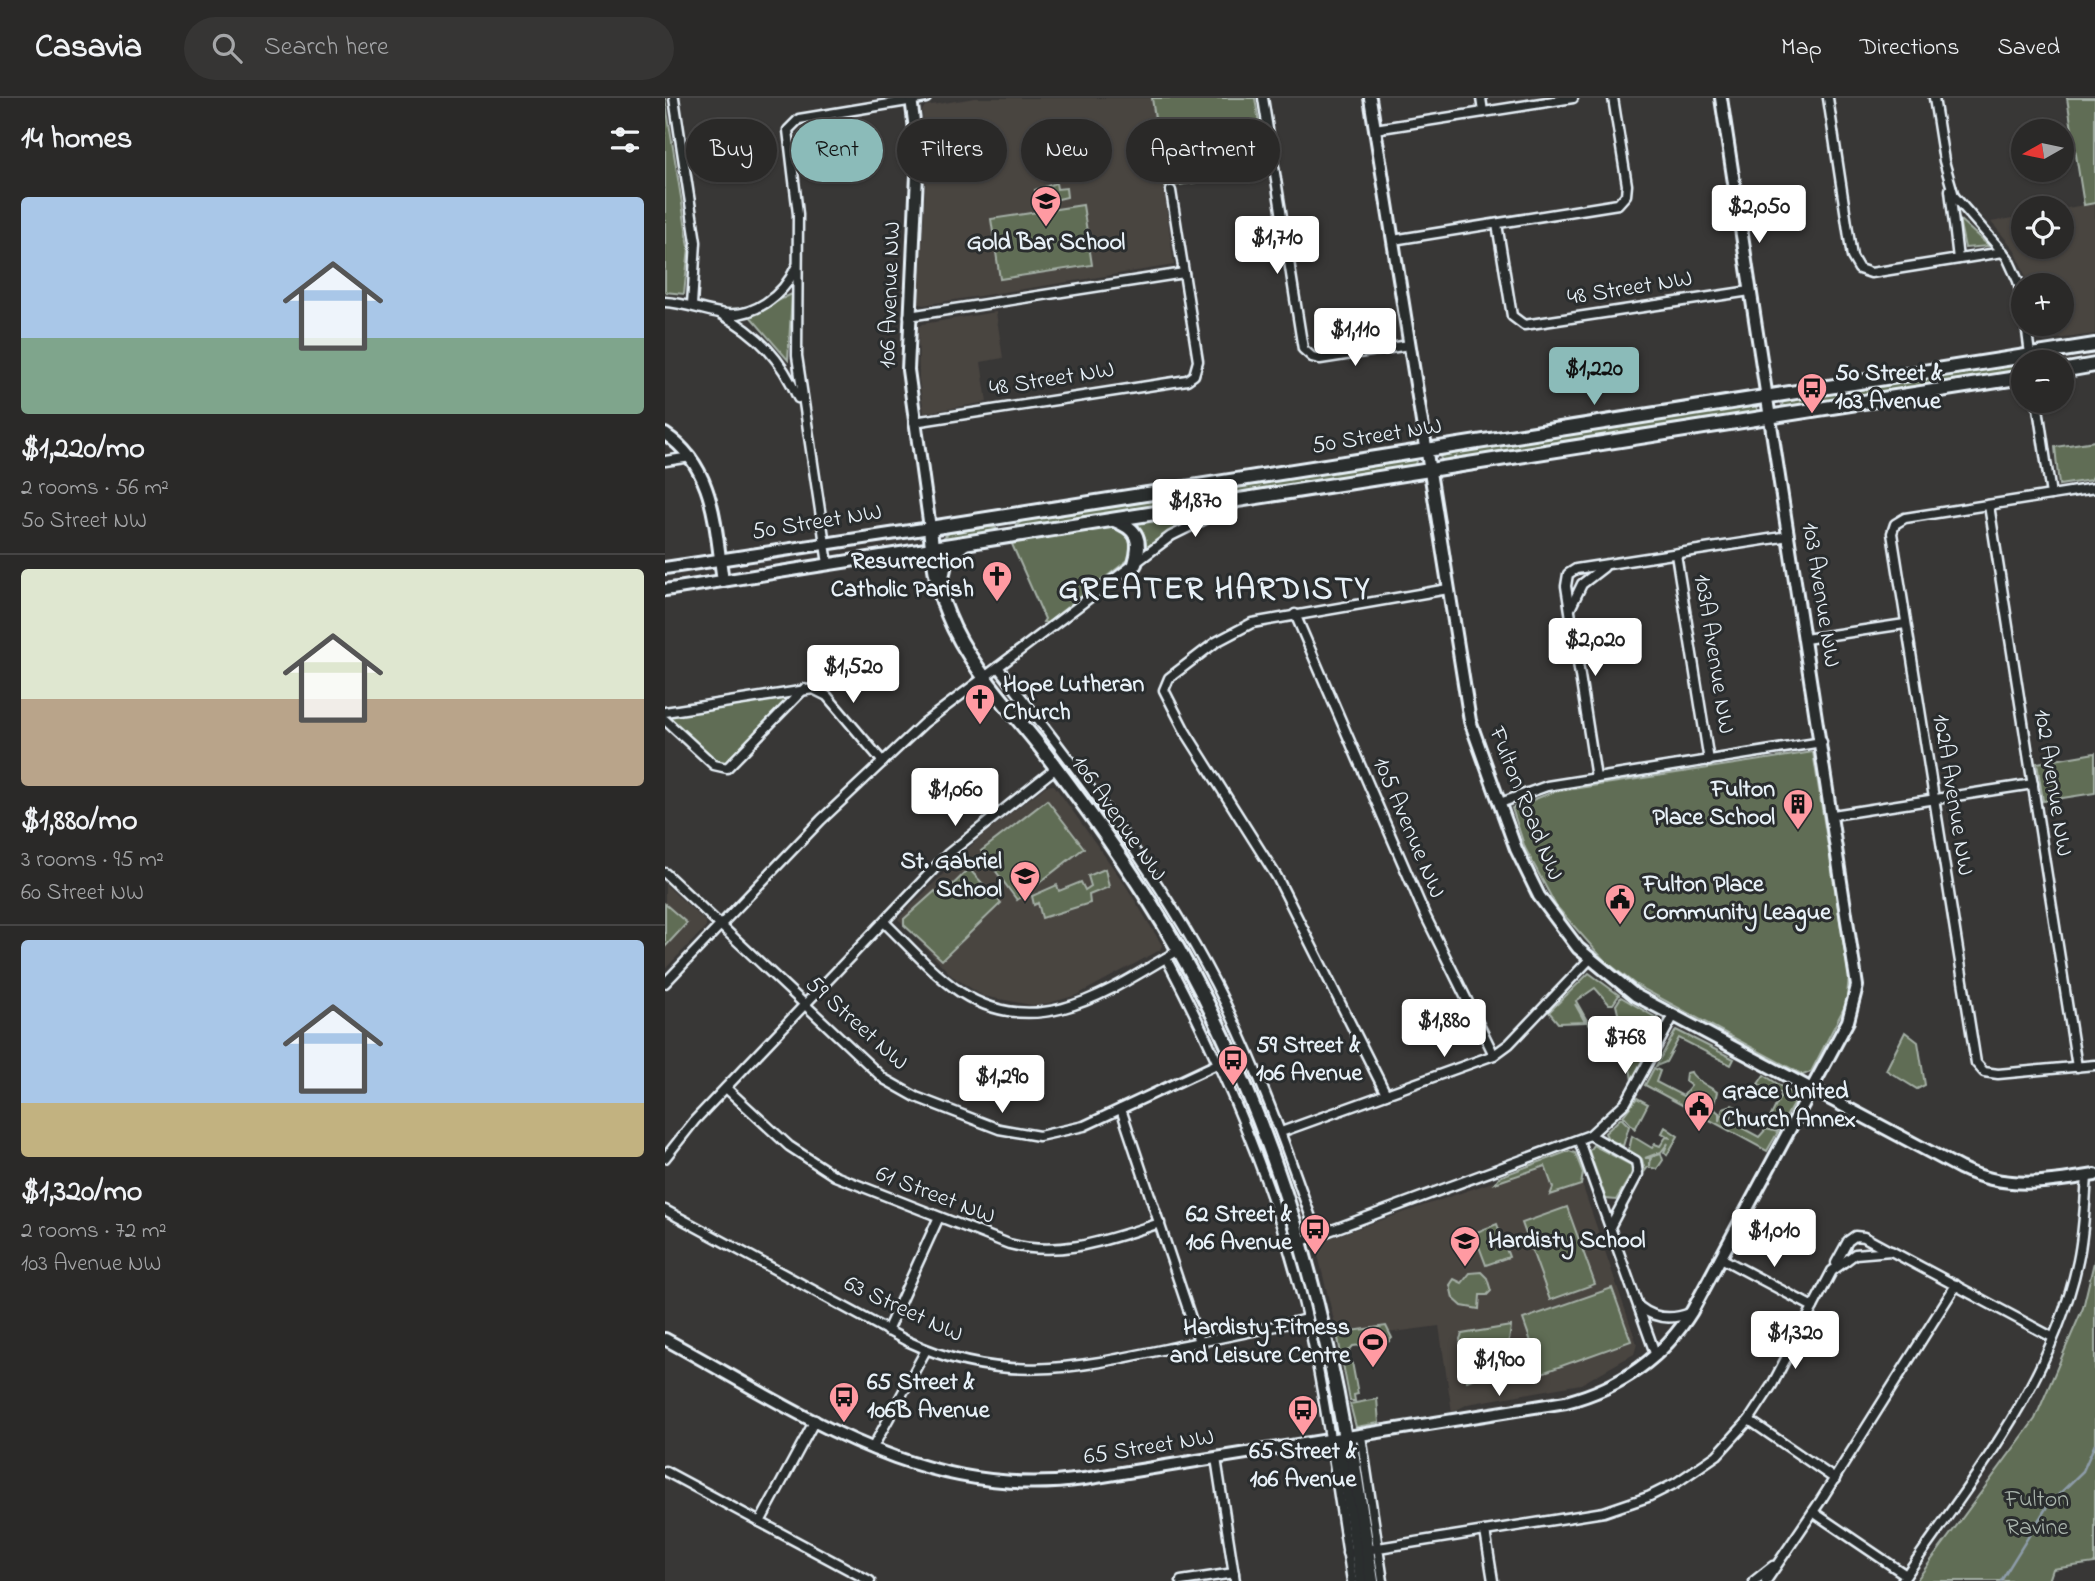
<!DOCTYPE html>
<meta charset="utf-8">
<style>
:root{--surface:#2a2928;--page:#363534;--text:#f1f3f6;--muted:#a5a6a8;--line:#464545;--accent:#8bbbb9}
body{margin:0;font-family:"Indie Flower",sans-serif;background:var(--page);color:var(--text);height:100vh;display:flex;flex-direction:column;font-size:26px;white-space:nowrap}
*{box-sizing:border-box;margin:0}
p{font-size:23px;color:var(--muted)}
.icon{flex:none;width:38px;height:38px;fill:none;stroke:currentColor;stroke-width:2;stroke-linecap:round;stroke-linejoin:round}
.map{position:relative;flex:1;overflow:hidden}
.panel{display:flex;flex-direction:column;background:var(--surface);width:665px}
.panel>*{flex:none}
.guide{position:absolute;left:21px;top:21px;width:665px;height:63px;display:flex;gap:14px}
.needle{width:46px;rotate:261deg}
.buttons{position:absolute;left:1346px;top:21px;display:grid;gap:14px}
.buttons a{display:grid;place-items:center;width:63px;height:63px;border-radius:50%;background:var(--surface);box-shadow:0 2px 5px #0004,0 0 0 2px var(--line);font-size:35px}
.price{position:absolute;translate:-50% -60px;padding:0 16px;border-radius:7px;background:#fff;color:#222;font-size:23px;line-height:46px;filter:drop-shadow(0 2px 4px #0008)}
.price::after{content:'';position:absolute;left:50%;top:42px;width:21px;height:16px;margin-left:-10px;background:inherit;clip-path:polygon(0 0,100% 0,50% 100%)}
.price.on{background:var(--accent);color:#111}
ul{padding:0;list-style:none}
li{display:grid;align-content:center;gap:14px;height:371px;padding:0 21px}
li+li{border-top:2px solid var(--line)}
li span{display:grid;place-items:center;height:217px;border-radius:7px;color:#555}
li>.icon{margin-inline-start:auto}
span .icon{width:126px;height:126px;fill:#fffc;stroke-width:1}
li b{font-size:30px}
h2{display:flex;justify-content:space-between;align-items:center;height:84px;padding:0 21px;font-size:30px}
.chip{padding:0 24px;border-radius:32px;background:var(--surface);box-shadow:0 2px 5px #0004,0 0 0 2px var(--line);font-size:24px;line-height:63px}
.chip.on{background:var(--accent);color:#111}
header{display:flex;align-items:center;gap:42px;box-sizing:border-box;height:98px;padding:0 35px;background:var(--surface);border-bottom:2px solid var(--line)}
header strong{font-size:33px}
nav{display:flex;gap:38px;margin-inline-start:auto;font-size:24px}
.search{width:490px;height:63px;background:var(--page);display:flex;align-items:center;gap:18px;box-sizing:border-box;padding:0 24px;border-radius:38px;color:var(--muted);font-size:26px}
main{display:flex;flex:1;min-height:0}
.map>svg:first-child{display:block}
.built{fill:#494440}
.green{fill:#616d54;stroke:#a4afa6;stroke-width:2}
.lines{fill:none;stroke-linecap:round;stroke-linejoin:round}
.stream{stroke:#8d9ca9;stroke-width:2.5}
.minor-casing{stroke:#e8f1f8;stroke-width:13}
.tertiary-casing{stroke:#e8f1f8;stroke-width:16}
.secondary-casing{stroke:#e8f1f8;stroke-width:18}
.minor{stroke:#2a2d2e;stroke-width:8}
.tertiary{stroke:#2a2d2e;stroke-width:10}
.secondary{stroke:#2a2d2e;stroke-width:12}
.labels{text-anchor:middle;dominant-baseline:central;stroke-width:6;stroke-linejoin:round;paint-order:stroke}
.poi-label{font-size:24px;font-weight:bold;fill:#e8f1f8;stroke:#2a2d2e;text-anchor:start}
.street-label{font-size:24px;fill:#e8f1f8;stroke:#2a2d2e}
.park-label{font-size:24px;fill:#abb6ae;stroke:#2a2d2e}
.district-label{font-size:32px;font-weight:bold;letter-spacing:2px;fill:#e8f1f8;stroke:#2a2d2e}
</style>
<header>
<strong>Casavia</strong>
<div class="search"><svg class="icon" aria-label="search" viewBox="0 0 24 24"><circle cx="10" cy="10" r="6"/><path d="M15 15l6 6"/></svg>Search here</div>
<nav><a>Map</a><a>Directions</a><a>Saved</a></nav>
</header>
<main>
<section class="panel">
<h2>14 homes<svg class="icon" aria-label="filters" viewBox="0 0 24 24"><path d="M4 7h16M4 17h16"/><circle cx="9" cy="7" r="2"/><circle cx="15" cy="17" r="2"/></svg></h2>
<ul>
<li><span style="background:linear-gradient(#a9c7e8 65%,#7fa58c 0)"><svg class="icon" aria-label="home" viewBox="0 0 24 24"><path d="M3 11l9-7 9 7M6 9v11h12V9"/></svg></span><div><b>$1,220/mo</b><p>2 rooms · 56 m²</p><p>50 Street NW</p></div></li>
<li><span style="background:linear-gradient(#dfe7d0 60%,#b9a48a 0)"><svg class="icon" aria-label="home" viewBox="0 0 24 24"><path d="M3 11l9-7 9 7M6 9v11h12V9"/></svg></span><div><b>$1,880/mo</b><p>3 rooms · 95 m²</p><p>60 Street NW</p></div></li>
<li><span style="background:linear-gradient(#a9c7e8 75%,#c2b280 0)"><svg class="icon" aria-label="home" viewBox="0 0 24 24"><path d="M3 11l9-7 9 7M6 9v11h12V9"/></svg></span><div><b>$1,320/mo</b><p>2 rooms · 72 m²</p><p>103 Avenue NW</p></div></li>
</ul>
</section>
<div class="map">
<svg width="1430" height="1483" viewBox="0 0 1430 1483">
<rect width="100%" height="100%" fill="#383736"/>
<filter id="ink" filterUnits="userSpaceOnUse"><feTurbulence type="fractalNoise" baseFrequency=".0143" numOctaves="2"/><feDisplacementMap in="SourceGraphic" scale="14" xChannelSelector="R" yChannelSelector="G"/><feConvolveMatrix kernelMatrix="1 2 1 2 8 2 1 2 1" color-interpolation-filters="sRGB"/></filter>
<g filter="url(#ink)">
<g class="built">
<path d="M310,0H487L509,167L258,207L254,205L262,58L257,13L260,8Z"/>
<path d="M1430,105V236L1376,243L1373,226H1396V187H1364L1350,152L1326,124L1358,118V149H1396L1397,111Z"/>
<path d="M331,214L338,260L316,264L322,304L259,315L254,282L253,229L257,226Z"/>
<path d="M389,687L461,788L497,847L495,852L412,897L395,902L372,908L318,898L287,878L233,821L315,739L381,688Z"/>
<path d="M0,786L41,824V829L0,871Z"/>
<path d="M900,1059L909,1063L972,1246L969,1256L916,1286L803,1306L787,1314L774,1228L722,1235L720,1228L672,1235L650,1145Z"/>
</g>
<g class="green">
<path d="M0,0L24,149L19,196L0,194Z"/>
<path d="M487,0H590L602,73L500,89Z"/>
<path d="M1402,0H1430V105L1419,107Z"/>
<path d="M391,85L392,91L401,90L402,99L372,106L370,92Z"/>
<path d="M418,107L427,167L335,181L326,121Z"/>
<path d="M1294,121L1324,148L1300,150Z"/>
<path d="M127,196L123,262L84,217Z"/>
<path d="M1351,264L1357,267L1354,275L1122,312L1117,308L1118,302Z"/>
<path d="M1089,306L1093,312L1089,317L778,365L775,359L779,354Z"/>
<path d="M1430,343V375L1426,382L1394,387L1390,349Z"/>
<path d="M745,359L751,363L749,369L344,432L359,422Z"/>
<path d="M545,414L480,453V440L472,425Z"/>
<path d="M325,429L331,430L334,435L280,443L278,440L284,435Z"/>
<path d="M450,429L466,436L468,458L382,525L378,524L380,521L346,444Z"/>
<path d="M139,591L59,670L0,622V614Z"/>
<path d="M1148,654L1184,879L1181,906L1146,974L1138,977L971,887L939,862L891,808L860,750L847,710L888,694Z"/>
<path d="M1430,655V695L1378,703L1372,665Z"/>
<path d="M382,702L419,750L352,802L316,753Z"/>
<path d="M304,771L336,805L277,862L239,827V821L270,793L275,799Z"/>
<path d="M440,771L444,789L424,797L425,805L377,820L373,805L369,807L367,798L392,787L394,793L416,784L420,792L426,788L423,778Z"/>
<path d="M0,806L22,825L0,849Z"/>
<path d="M924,875L954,897L948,906H944L930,890L911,903L925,928L910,906L920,924L893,925L884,914Z"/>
<path d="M956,899L993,921L996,926L967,982L965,970L968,958L949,947L956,928L951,907Z"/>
<path d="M1011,932L1069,961L1066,967L1014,940L1001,964L991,968Z"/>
<path d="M1240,934L1253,944L1260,987L1252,991L1221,972Z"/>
<path d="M989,970L995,973L991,984L1018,998L1026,988L1020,983L1021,975L1026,974C1029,982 1045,989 1052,994L1048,1010L1054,1015V1023L1058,1010L1067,1007L1071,1009L1064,1023L1094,1039L1101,1031L1113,1034L1102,1053L980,987Z"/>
<path d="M1099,977L1130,997V1003L1113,1033L1103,1024L1117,995L1093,986Z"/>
<path d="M972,1000L983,1006L970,1031L958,1018Z"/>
<path d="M956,1020L964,1028L958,1048L943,1041L940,1035Z"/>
<path d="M1000,1029L1013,1038L1002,1057L999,1054L1003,1045L996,1054L980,1060H985V1068L986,1059L996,1056L998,1062L992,1071L983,1069L980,1073L977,1061L964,1052L967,1038L987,1050L990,1046L995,1048L1001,1039L1006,1040L997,1035Z"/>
<path d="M928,1047L968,1068L966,1077L951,1102L941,1101L924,1053Z"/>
<path d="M904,1053L910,1055L918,1075L916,1087L885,1097L888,1090L880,1068L830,1085L834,1079Z"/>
<path d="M902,1109L930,1186L885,1202L857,1125Z"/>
<path d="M832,1126L844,1159L821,1167L809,1135Z"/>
<path d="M1430,1160V1465L1388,1471L1384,1483H1251L1370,1321L1418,1210Z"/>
<path d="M816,1174L822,1180L826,1193L822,1197H815L814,1211L797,1208L788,1200L785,1187L789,1181L797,1185L805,1175Z"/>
<path d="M947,1190L966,1243L877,1275L858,1221Z"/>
<path d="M721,1228L727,1240L723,1244L688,1248L680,1257L681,1262L687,1264L693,1296L689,1297L690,1303H685L672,1235Z"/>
<path d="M846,1228C844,1259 830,1273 802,1283L795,1241L797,1236Z"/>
<path d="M712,1301L714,1325L691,1329L685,1306Z"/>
</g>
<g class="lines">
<path class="stream" d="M1336,1483L1383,1407L1418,1373L1430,1346"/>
<g class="minor-casing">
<g id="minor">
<path d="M9,0L31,144L27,207"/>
<path d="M598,0L638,251L647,259L655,261L744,247"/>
<path d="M816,0L818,14"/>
<path d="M1163,0L1187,159L1194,171L1206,175L1338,154"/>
<path d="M1269,0L1279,63L1289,98L1342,159L1353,183L1358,208"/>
<path d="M710,31L908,0"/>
<path d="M1285,92L1293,161"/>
<path d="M832,126L847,218L859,227L1085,193"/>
<path d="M728,142L953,106L961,97L962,87L948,0"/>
<path d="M0,204C20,205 36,212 55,215C87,222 119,197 131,169"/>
<path d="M56,216C93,236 117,262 133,300"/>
<path d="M244,218L519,175"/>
<path d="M1361,226L1366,264"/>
<path d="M1372,303L1386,397"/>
<path d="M249,324L522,282L529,277L533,263L506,93"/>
<path d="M0,363L26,359"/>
<path d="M1430,390L1240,420L1230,426L1227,435L1311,965L1319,974L1333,976L1430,967"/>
<path d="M1324,407L1412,969"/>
<path d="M1011,456L1044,663"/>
<path d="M163,466L132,258L133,116L123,32L134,21L261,0"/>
<path d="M906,509L917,486L939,469"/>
<path d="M630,516L760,817L829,957"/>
<path d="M1140,541L1240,526"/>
<path d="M333,569C411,670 491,771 550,885C592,966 622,1051 652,1137"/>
<path d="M0,614L148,591L162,598L218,664"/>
<path d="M0,622L49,667L62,670L139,591"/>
<path d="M931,680L901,488L903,476L911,471L1124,438"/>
<path d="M835,705L882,688L1157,644"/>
<path d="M1168,717L1368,686"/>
<path d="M0,775L219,981L251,999L334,1031L374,1038L419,1028L554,965"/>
<path d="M219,824C243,847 267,875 295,894C374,945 445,892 514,852"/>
<path d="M501,860C565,981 618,1107 647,1241C664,1321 674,1402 687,1483"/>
<path d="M0,885L156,722L259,625L506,438L569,407"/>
<path d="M61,990L124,1048L170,1078L344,1146C397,1160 444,1141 495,1125"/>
<path d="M721,996L612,779L520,633L499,592L504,580L551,544L587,525L783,491"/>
<path d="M456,1011L534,1244"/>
<path d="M616,1034L829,957L844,946L925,861"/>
<path d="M925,1037L971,1063L973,1076L945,1129"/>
<path d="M914,1043L991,1258"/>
<path d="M0,1060L30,1022L283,756L391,670"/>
<path d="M0,1112L242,1243C334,1286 407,1271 501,1251C548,1241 595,1232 642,1221"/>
<path d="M637,1143L925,1037L961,1004L1008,919"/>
<path d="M1056,1160L1148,1209"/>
<path d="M1171,1165L1183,1143L1190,1138L1199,1139L1223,1152"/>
<path d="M975,1209C990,1221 1007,1222 1025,1215"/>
<path d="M222,1233L273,1121"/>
<path d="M1084,1322L1170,1381"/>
<path d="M696,1338L718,1483"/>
<path d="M207,1351L261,1252"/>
<path d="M551,1360L570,1483"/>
<path d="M0,1373L205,1483"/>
<path d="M1148,1414L1241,1477"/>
<path d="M95,1424L150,1322"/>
<path d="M820,1433L828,1483"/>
<path d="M682,1455L939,1414L983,1399L1011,1385L1052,1357L1084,1322L1107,1287L1167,1173L1190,1156L1226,1153L1387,1239"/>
<path d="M516,1483L569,1475"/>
<path d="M1089,1483L1108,1468"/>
<path d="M1101,1483L1156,1402L1291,1187"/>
<path d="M1237,1483C1306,1383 1387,1284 1413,1163C1419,1135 1420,1106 1422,1078"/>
</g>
</g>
<g class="tertiary-casing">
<g id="tertiary">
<path d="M705,0L805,623L851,751L874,798L913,850L970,897L1295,1070C1340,1092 1382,1085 1430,1077"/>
<path d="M0,336C50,369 50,429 58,483"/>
<path d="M0,470L265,430L243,272L253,55L246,0"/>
<path d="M0,492L267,450"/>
<path d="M0,1241C135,1314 257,1404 419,1381L901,1304C954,1290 998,1260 1027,1213L1183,923L1192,888L1056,0"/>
</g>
</g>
<g class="secondary-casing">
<g id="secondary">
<path d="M1396,273L1430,267"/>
<path d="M449,422C473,431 477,442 470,466"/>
<path d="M267,450L1358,279"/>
<path d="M276,484L281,461L300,445"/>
<path d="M680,1340L676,1350L697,1483"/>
<path d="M707,1483L686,1348L680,1340C649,1159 593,983 498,825C461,764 420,707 377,651C344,609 303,567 283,517C271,489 268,460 265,430L1430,247"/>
</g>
</g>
<use href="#minor" class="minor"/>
<use href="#tertiary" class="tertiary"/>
<use href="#secondary" class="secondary"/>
</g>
</g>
<defs>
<g id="school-pin" transform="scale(1.575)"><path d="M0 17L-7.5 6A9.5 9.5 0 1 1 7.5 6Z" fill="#ff9aa2" stroke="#2a2d2e"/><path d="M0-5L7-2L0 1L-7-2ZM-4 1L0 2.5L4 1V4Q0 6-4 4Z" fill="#111"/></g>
<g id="bus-pin" transform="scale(1.575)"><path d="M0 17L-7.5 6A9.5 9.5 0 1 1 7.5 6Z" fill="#ff9aa2" stroke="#2a2d2e"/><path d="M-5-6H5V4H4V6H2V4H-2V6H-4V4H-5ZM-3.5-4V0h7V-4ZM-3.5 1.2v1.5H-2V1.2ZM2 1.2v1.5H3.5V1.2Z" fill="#111"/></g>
<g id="church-pin" transform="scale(1.575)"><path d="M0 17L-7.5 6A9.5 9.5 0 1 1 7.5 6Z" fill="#ff9aa2" stroke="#2a2d2e"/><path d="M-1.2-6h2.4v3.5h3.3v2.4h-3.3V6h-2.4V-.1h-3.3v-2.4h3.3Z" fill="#111"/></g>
<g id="building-pin" transform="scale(1.575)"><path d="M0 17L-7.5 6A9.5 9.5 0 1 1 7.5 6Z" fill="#ff9aa2" stroke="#2a2d2e"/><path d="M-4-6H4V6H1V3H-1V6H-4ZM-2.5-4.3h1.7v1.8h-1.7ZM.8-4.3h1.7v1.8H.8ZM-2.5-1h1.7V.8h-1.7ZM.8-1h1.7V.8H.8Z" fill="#111"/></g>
<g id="civic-pin" transform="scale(1.575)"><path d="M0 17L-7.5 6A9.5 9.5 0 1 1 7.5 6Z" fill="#ff9aa2" stroke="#2a2d2e"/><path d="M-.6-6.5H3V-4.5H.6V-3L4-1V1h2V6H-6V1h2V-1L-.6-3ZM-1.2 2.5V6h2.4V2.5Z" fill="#111"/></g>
<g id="stadium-pin" transform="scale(1.575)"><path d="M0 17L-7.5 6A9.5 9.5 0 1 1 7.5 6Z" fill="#ff9aa2" stroke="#2a2d2e"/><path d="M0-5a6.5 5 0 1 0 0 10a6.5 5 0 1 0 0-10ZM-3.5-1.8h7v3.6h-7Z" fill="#111"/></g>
</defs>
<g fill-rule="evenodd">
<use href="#school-pin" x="381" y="103"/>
<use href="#bus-pin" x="1147" y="290"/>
<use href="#church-pin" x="332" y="478"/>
<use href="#church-pin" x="315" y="601"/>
<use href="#building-pin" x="1133" y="706"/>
<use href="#school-pin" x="360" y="778"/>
<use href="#civic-pin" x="955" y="801"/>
<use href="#bus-pin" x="568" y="962"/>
<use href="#civic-pin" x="1034" y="1008"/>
<use href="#bus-pin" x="650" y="1131"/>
<use href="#school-pin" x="800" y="1143"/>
<use href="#stadium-pin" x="708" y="1244"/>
<use href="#bus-pin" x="179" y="1299"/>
<use href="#bus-pin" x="638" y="1312"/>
</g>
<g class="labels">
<g class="poi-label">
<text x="381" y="145" text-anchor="middle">Gold Bar School</text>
<text x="1170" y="276">50 Street &amp;<tspan x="1170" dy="28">103 Avenue</tspan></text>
<text x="309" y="464" text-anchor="end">Resurrection<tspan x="309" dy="28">Catholic Parish</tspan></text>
<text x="338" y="587">Hope Lutheran<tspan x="338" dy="28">Church</tspan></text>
<text x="1110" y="692" text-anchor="end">Fulton<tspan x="1110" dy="28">Place School</tspan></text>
<text x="337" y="764" text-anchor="end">St. Gabriel<tspan x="337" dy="28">School</tspan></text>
<text x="978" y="787">Fulton Place<tspan x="978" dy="28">Community League</tspan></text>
<text x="591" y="948">59 Street &amp;<tspan x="591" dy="28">106 Avenue</tspan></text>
<text x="1057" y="994">Grace United<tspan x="1057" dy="28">Church Annex</tspan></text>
<text x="627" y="1117" text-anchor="end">62 Street &amp;<tspan x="627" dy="28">106 Avenue</tspan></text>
<text x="823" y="1143">Hardisty School</text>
<text x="685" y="1230" text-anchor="end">Hardisty Fitness<tspan x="685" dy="28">and Leisure Centre</tspan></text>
<text x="202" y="1285">65 Street &amp;<tspan x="202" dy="28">106B Avenue</tspan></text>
<text x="638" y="1354" text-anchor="middle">65 Street &amp;<tspan x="638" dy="28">106 Avenue</tspan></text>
</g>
<g class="street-label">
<text transform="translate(965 191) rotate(-9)">48 Street NW</text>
<text transform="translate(226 197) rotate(-88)">106 Avenue NW</text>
<text transform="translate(387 282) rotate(-9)">48 Street NW</text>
<text transform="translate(712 339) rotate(-9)">50 Street NW</text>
<text transform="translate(152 425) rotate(-9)">50 Street NW</text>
<text transform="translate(1155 497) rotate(81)">103 Avenue NW</text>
<text transform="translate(1048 556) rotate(81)">103A Avenue NW</text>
<text transform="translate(1387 685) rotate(81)">102 Avenue NW</text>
<text transform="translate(1287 697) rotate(81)">102A Avenue NW</text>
<text transform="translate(860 706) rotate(68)">Fulton Road NW</text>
<text transform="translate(453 721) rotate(55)">106 Avenue NW</text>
<text transform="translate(743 730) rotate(67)">105 Avenue NW</text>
<text transform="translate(191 926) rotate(42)">59 Street NW</text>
<text transform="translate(270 1098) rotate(21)">61 Street NW</text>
<text transform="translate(238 1212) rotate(25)">63 Street NW</text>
<text transform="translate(484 1350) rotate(-9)">65 Street NW</text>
</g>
<g class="park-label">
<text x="1372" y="1402">Fulton<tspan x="1372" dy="28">Ravine</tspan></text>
</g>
<g class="district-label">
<text x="550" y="492">GREATER HARDISTY</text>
</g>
</g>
</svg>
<div class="buttons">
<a><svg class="needle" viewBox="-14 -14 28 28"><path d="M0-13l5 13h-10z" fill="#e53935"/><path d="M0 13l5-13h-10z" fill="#a5a6a8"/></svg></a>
<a><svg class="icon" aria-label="locate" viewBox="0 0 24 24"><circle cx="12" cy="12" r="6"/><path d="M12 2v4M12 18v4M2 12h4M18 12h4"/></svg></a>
<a>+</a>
<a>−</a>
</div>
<b class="price" style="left:1094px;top:147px">$2,050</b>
<b class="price" style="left:612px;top:178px">$1,710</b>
<b class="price" style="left:690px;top:270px">$1,110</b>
<b class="price on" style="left:929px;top:309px">$1,220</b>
<b class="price" style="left:530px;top:441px">$1,870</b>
<b class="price" style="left:930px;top:580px">$2,020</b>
<b class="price" style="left:188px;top:607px">$1,520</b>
<b class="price" style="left:290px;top:730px">$1,060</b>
<b class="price" style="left:779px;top:961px">$1,880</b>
<b class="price" style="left:960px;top:978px">$768</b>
<b class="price" style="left:337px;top:1017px">$1,290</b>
<b class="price" style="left:1109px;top:1171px">$1,010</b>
<b class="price" style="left:1130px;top:1273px">$1,320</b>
<b class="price" style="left:834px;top:1300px">$1,900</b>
<div class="guide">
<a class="chip">Buy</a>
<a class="chip on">Rent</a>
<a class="chip">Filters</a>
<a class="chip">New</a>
<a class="chip">Apartment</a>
</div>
</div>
</main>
